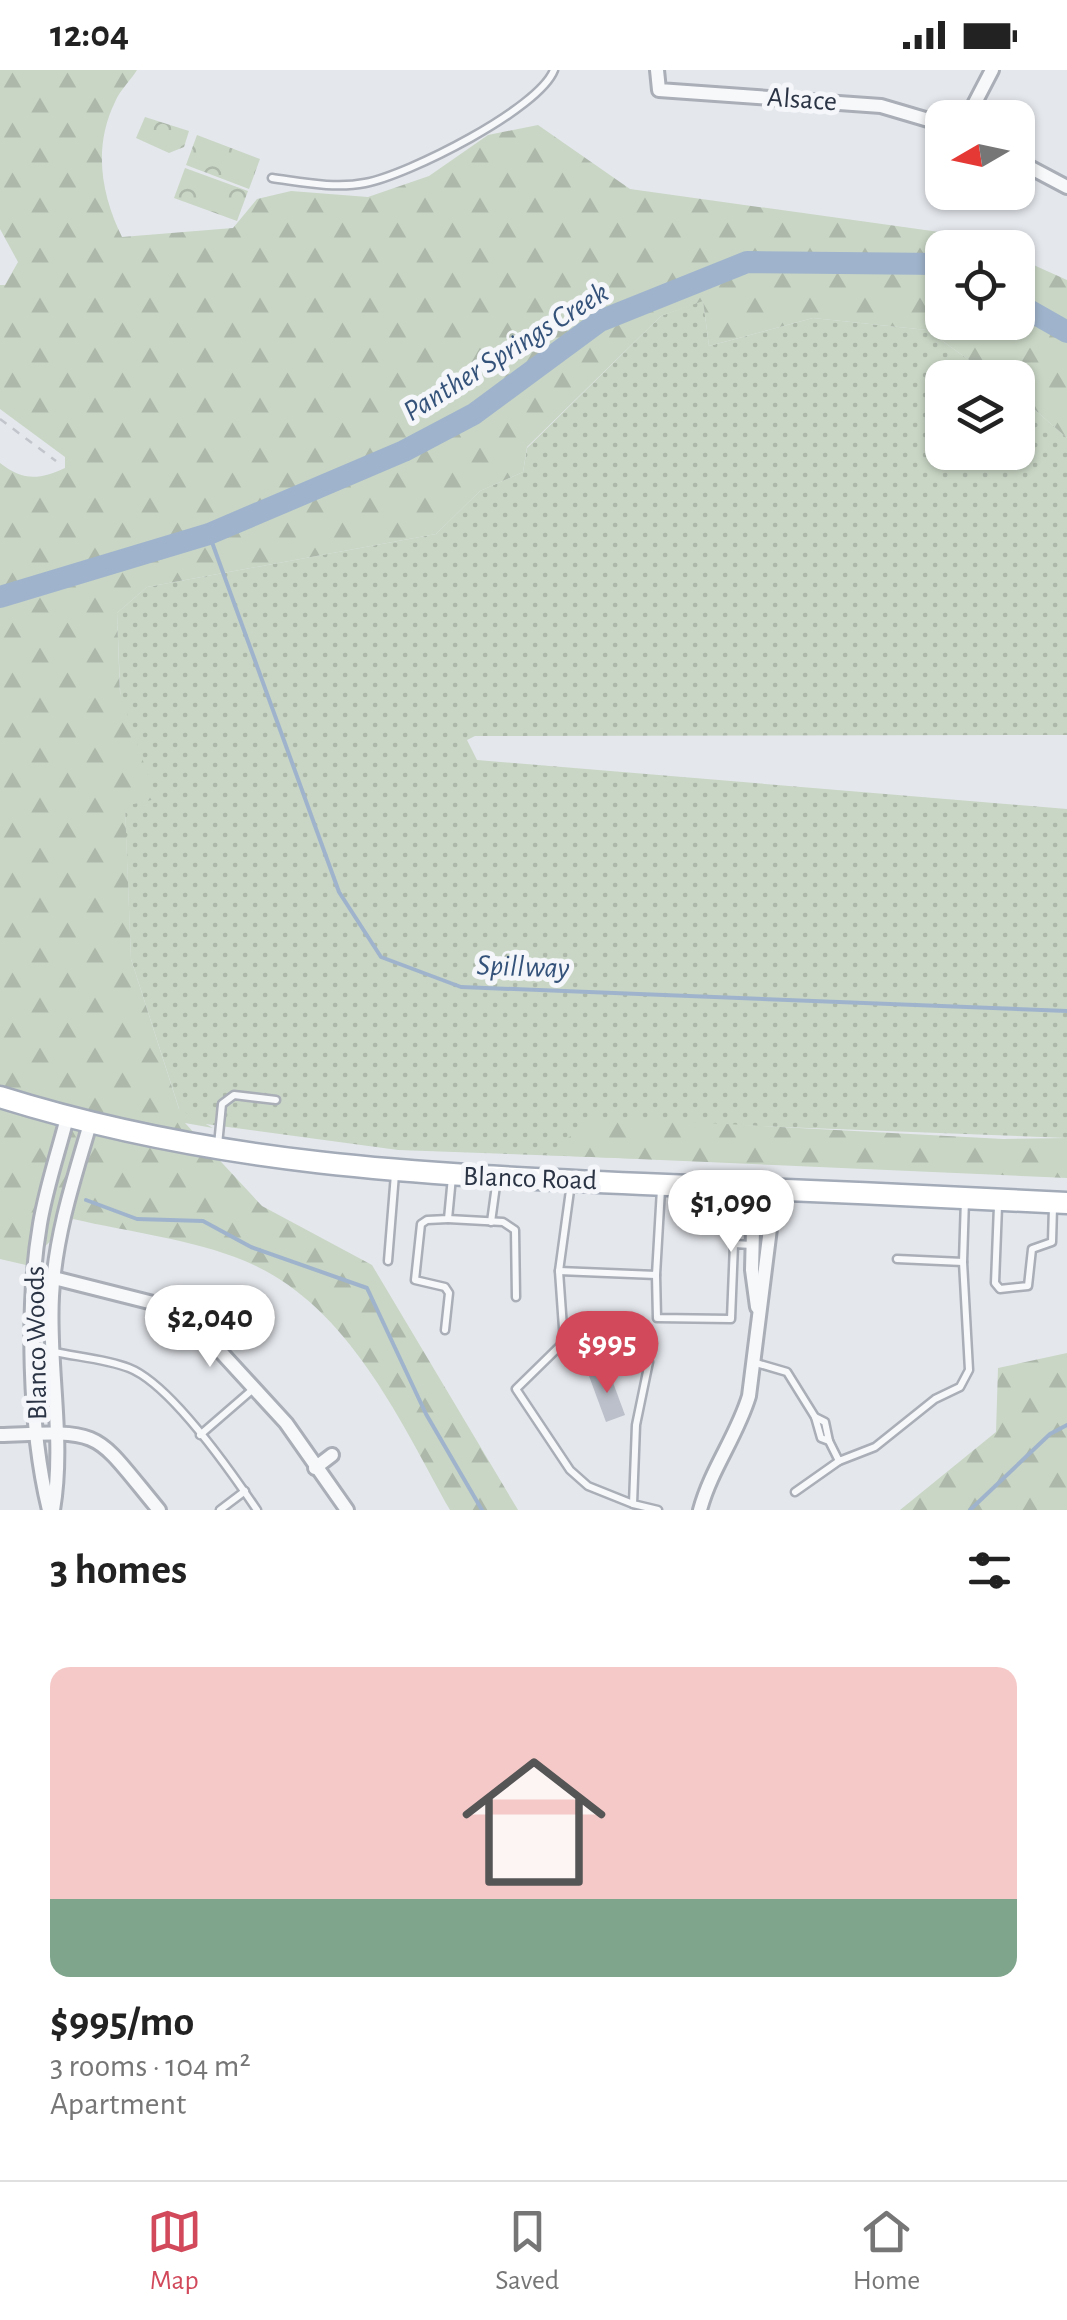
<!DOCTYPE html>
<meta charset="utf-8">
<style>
:root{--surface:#fff;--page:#f6f6f6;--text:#222;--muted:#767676;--line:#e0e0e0;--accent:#d1495b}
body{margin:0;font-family:"Alegreya Sans",sans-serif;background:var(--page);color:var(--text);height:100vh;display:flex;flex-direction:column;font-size:38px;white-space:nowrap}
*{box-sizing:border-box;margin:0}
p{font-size:32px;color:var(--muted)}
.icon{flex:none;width:55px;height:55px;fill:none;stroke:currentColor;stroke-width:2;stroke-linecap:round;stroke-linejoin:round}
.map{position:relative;height:1440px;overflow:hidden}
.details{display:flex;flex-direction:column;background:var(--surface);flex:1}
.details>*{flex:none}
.needle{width:65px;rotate:261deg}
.controls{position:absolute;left:925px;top:30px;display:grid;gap:20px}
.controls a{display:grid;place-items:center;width:110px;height:110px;border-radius:20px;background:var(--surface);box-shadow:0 2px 8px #0004;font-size:50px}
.price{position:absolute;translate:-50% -85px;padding:0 22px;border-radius:35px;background:#fff;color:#222;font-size:32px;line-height:65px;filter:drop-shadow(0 2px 5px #0008)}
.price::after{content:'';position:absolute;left:50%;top:60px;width:30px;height:22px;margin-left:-15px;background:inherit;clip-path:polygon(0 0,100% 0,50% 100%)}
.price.current{background:var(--accent);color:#fff}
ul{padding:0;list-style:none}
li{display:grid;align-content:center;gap:20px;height:530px;padding:0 50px}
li+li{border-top:2px solid var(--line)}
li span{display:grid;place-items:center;height:310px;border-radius:20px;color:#555}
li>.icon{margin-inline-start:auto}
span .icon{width:180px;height:180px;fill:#fffc;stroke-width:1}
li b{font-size:42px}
h2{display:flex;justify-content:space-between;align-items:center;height:120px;padding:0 50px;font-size:42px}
.status{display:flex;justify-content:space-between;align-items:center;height:70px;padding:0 50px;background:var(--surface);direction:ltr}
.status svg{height:28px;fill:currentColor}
.menu{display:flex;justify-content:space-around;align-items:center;height:140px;border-top:2px solid var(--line);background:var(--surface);font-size:28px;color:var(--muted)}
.menu a{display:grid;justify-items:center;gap:5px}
.menu .current{color:var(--accent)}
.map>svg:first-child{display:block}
.grass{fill:url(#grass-dots)}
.forest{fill:url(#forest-firs)}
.park{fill:url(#park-crowns)}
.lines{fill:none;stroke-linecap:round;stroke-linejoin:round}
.stream{stroke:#9fb4cc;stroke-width:4}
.river{stroke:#9fb4cc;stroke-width:22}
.building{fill:#bbc0ca}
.service-casing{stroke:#a9aeb7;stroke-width:11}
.minor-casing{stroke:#a9aeb7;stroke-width:18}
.primary-casing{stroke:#a3abb8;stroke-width:25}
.path{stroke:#c2c5cb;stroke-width:2.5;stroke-dasharray:8 8;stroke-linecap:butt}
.service{stroke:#f7f8fa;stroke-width:6}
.minor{stroke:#f7f8fa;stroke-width:12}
.primary{stroke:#fff;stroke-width:20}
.labels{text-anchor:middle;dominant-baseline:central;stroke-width:10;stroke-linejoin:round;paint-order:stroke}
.street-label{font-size:28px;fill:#2b3445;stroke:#f4f6f9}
.water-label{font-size:30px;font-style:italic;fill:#34527a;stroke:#f4f6f9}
</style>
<div class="status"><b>12:04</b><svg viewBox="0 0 49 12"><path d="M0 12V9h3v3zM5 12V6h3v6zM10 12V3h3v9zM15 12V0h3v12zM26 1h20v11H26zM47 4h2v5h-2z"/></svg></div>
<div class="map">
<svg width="1067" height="1440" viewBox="0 0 1067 1440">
<defs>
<pattern id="grass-dots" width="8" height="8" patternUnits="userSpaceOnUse" patternTransform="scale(2.5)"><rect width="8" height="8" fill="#c9d6c5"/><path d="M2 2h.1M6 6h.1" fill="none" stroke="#adb8ab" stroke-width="1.8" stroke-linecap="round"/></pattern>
<pattern id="forest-firs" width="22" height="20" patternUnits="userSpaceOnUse" patternTransform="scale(2.5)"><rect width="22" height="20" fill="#c9d6c5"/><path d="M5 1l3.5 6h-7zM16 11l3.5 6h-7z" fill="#adb8ab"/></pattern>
<pattern id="park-crowns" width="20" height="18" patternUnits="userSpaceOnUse" patternTransform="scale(2.5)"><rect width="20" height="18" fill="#c9d6c5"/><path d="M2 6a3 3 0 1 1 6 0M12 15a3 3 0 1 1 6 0" fill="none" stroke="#adb8ab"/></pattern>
</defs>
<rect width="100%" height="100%" fill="#e4e7ec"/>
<path class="grass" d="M703,230L709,276L813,248L927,260L993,307L942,308V382H1018V325L1067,368V665L475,666L467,670L477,690L1067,739V1068L704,1054L703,1091L398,1080L183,1051L131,889L117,543L147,517L436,464L480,421L523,402L527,378L661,246Z"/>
<g class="forest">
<path d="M0,0H137C131,10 120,20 115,32C93,77 101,124 122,167L233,158L257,129L291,121L368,127L429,106L488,65L538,55L630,119L968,166L994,177L942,178V252H1018V188L1067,210V368L1018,325V308L993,307L927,260L813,248L709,276L703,231L661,246L527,377L523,402L480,421L436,464L147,517L117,543L120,623L156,729L125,736L131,889L179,1039L213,1058L185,1053L262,1136L372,1195L518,1440H450C399,1349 348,1234 245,1191C192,1169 129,1162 73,1149L26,1195L0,1189V393C23,411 39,410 65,398V387L0,339V215H5L18,192L0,159Z"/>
<path d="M595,1047L1003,1069L1067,1068V1108L546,1085Z"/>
<path d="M1067,1283V1440H900L996,1362L998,1298Z"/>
</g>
<g class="park">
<path d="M145,47L189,61L184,77L169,83L136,68Z"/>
<path d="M197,65L260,89L249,119L186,95Z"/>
<path d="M185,98L248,121L237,151L174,128Z"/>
</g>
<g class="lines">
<g class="stream">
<path d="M209,464L339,822L381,887L461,917L1067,941"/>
<path d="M86,1130L137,1149L203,1151L251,1177L367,1218L426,1344L482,1440"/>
<path d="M970,1440L1050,1364L1067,1355"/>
</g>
<g class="river">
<path d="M1018,234L1067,262"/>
<path d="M0,527L209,464L404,381L474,344L600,251L747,192L942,194"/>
</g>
</g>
<path class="building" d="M608,1299L625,1345L606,1352L589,1306Z"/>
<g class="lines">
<g class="service-casing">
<g id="service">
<path d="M272,108C302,112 335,119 365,113C408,105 539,39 554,0"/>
<path d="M218,1075L222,1034L234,1025L276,1030"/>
<path d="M571,1113L559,1201L564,1272L645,1280L649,1292L636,1355L633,1434L658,1440"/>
<path d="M998,1136L995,1213L1000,1219L1028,1216L1032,1179L1052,1172L1053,1137"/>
<path d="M448,1149L503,1152L515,1160L516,1227"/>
<path d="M491,1152L497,1108"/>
<path d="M897,1189L963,1192"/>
<path d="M388,1191L395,1104"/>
<path d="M559,1201L656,1205L661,1119"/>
<path d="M656,1205L657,1248L731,1249L734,1174L752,1175"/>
<path d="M445,1260L449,1223L445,1217L415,1210L421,1154L427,1150L448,1149L452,1107"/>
<path d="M564,1272L516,1319L570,1400L588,1416L633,1434"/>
<path d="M54,1282C78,1287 106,1289 129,1298C170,1314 232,1403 257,1440"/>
<path d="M756,1293L787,1302L815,1347L825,1352L829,1371"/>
<path d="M815,1347L821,1368L829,1371L839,1391L875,1377L935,1329L960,1317L969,1300L963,1192L965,1129"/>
<path d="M200,1365L252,1320"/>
<path d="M795,1422L839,1391"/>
<path d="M220,1440L245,1421"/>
</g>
</g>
<g class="minor-casing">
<g id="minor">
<path d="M657,0L659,20L881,36L942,54"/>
<path d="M967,48L992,0"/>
<path d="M1018,91L1067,117"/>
<path d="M754,1118L752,1200L757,1237"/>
<path d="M33,1208H54L161,1235L197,1256L286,1353L347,1440"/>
<path d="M0,1365C106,1361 92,1359 159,1440"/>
<path d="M315,1398L332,1385"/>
<path d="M49,1440C29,1359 26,1236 40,1154C46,1118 58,1083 67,1048"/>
<path d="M53,1440C65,1369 48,1297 52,1226C55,1167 73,1111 90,1054"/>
<path d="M700,1440C711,1399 737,1366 749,1326L775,1119"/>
</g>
</g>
<g class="primary-casing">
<path id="primary" d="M0,1027C217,1095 418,1104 643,1114C784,1119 926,1126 1067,1133"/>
</g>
<path class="path" d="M0,349L56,391"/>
<use href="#service" class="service"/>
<use href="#minor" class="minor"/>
<use href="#primary" class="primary"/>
</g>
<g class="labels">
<g class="street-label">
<text transform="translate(802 30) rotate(4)">Alsace</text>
<text transform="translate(530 1109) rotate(2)">Blanco Road</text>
<text transform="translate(37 1273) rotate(-91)">Blanco Woods</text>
</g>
<g class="water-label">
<text transform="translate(506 282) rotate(-32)">Panther Springs Creek</text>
<text transform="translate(523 897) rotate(2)">Spillway</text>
</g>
</g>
</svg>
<div class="controls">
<a><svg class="needle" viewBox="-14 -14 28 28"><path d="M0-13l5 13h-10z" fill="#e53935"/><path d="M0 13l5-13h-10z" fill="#767676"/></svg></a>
<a><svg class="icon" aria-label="locate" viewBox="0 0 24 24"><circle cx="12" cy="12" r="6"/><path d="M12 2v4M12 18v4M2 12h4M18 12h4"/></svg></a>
<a><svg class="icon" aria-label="layers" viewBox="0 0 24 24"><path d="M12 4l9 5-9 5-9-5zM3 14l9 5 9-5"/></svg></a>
</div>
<b class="price" style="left:731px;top:1185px">$1,090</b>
<b class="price" style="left:210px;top:1300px">$2,040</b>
<b class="price current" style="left:607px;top:1326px">$995</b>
</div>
<section class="details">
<h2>3 homes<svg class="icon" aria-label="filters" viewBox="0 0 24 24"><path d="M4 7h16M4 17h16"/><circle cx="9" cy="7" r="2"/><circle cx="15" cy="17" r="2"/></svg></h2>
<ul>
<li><span style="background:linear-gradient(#f6c9c9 75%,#7fa58c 0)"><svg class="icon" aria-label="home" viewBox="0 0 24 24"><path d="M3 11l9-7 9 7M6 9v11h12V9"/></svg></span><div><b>$995/mo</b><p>3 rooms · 104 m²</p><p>Apartment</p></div></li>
</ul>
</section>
<nav class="menu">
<a class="current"><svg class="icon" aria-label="map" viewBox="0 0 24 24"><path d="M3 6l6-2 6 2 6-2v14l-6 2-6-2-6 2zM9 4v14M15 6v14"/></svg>Map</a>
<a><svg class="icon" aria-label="saved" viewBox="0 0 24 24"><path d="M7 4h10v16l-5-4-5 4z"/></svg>Saved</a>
<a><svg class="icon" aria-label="home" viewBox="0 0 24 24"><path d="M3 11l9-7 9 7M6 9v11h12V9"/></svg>Home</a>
</nav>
